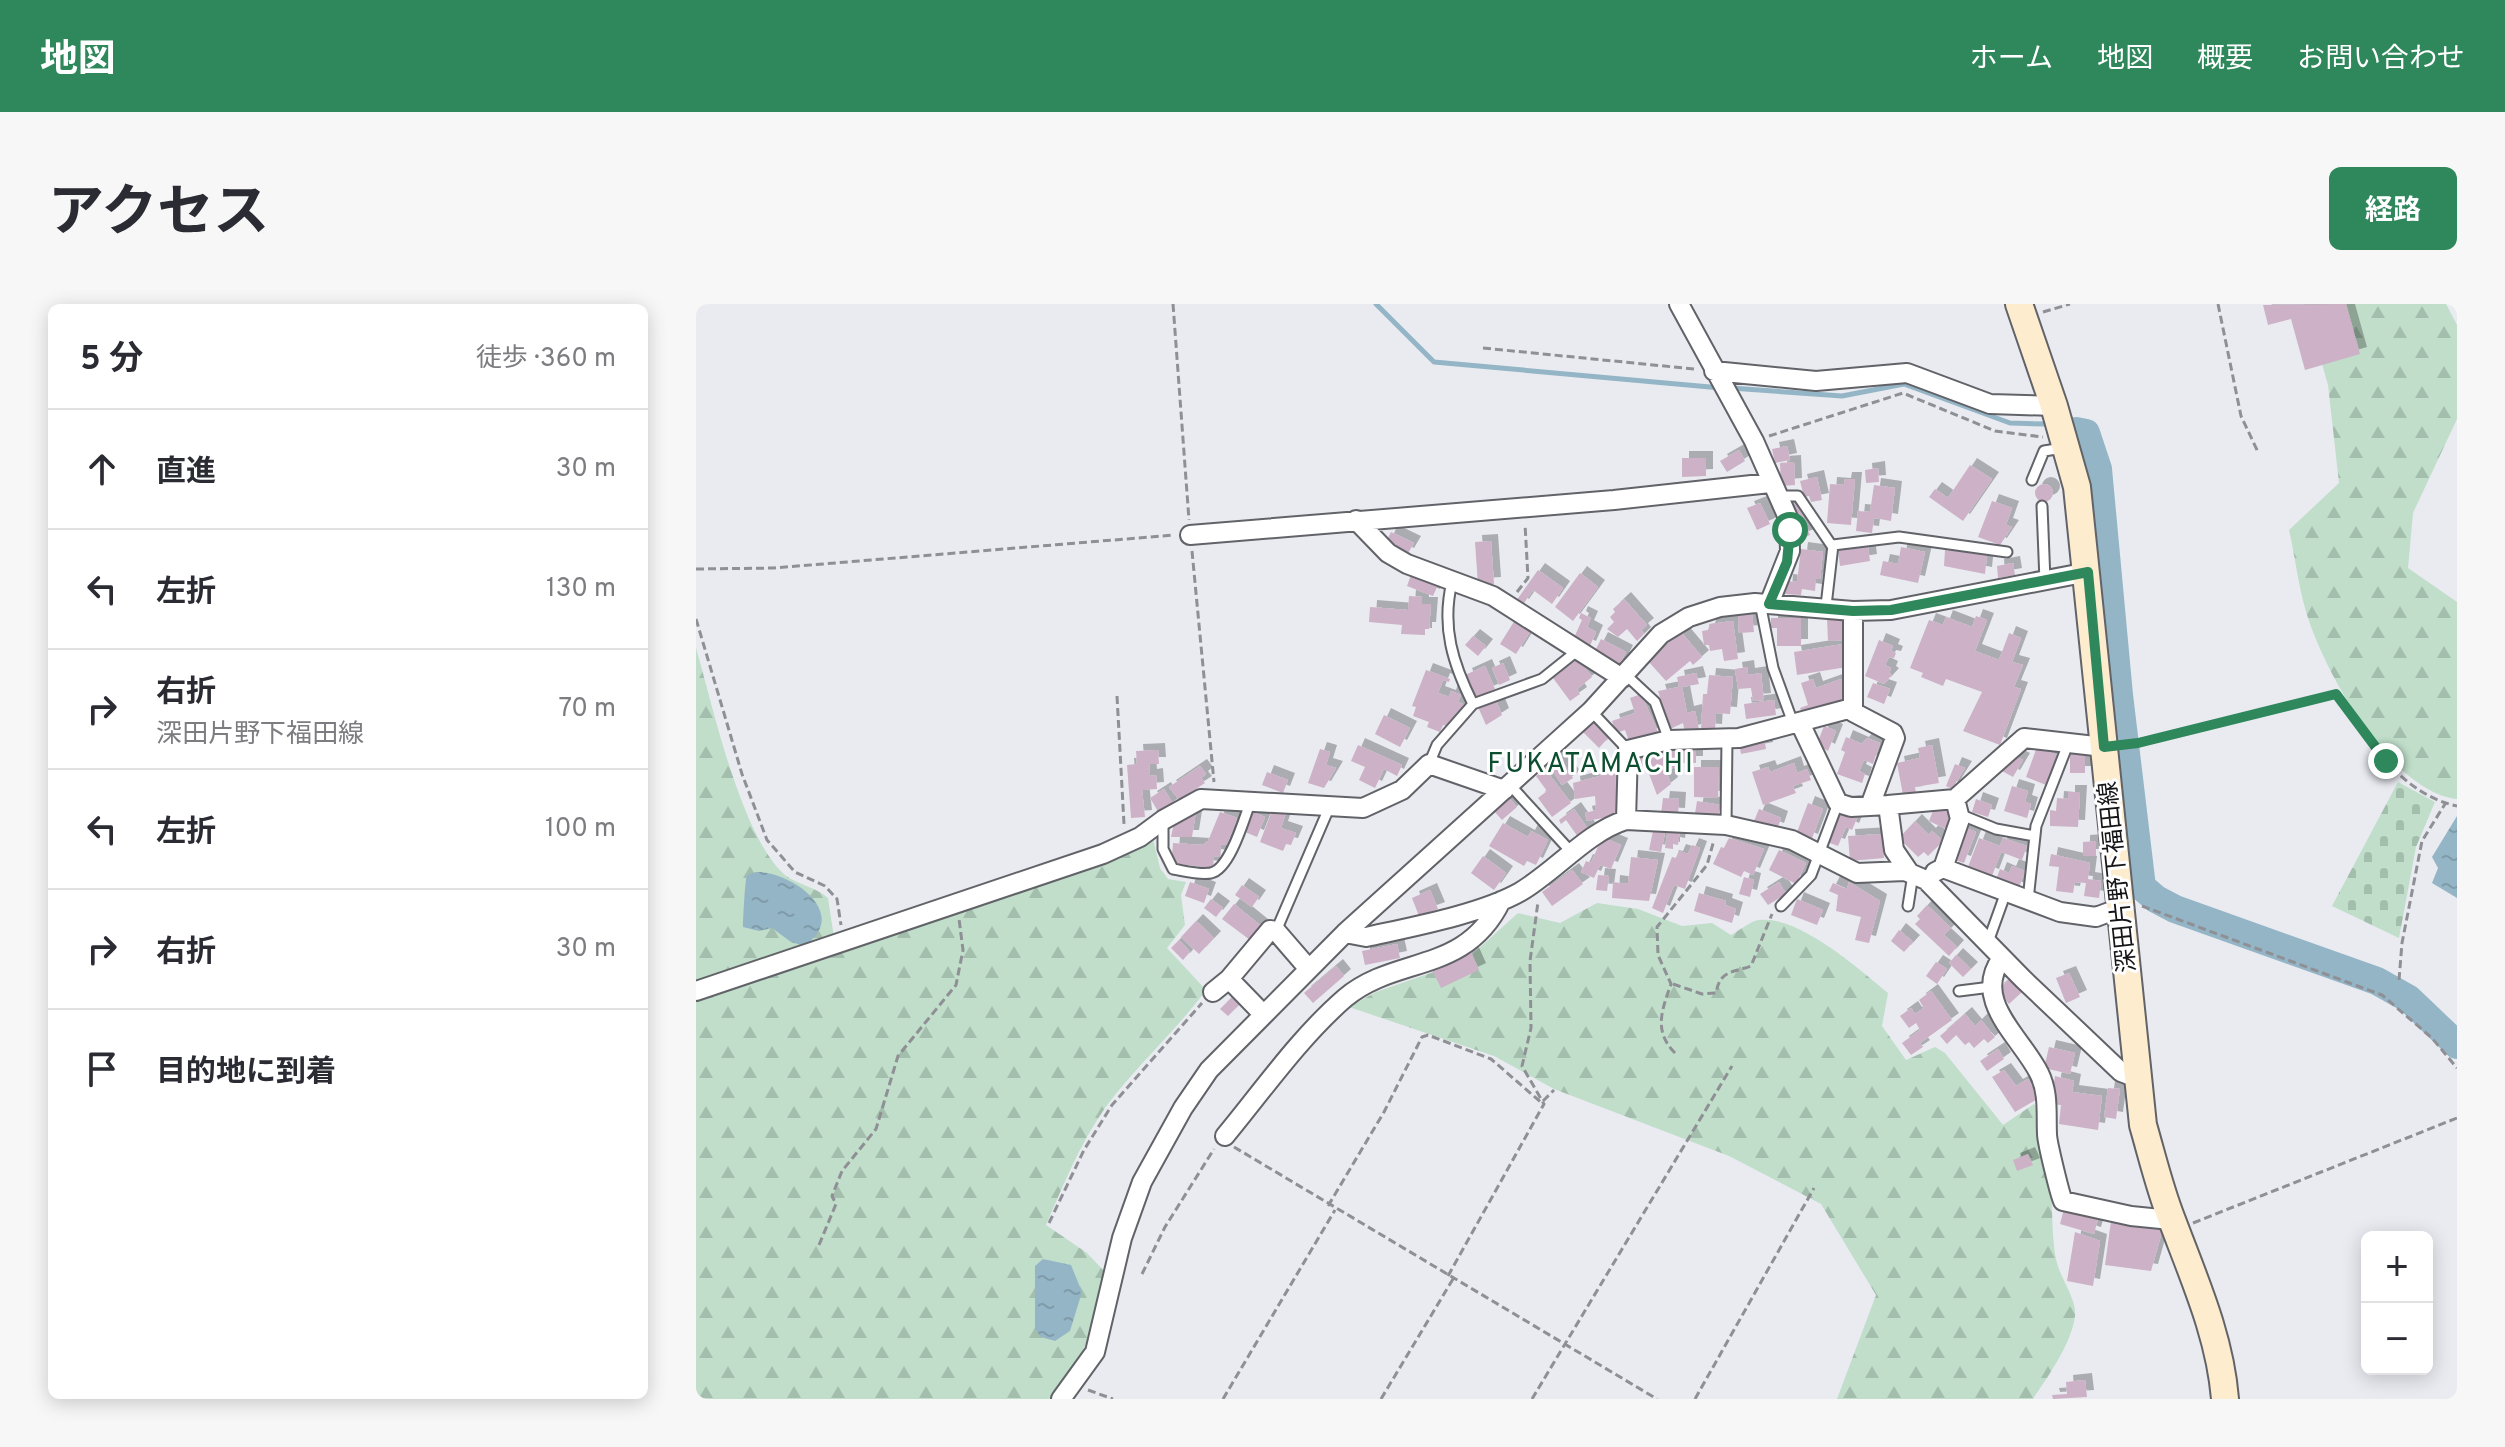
<!DOCTYPE html>
<html lang="ja">
<head>
<meta charset="utf-8">
<style>
  body { margin:0; font-family:Overpass,"Noto Sans JP",sans-serif; background:#f7f7f7; color:#2b2b33 }
  .controls { position:absolute; right:24px; bottom:24px; display:grid; overflow:hidden; border-radius:12px; box-shadow:0 4px 20px #0003 }
  .controls button { width:72px; height:72px; display:grid; place-items:center; padding:0; border:0; border-bottom:2px solid #e1e1e2; background:#fff; color:#2b2b33; font:40px sans-serif }
  .stop { position:absolute; width:24px; height:24px; margin:-18px; border:6px solid #2f875c; border-radius:50%; background:#fff }
  .stop.end { background:#2f875c; border-color:#fff; box-shadow:0 2px 8px #0008 }
  .list { margin:0; padding:0; list-style:none }
  h2 { display:flex; justify-content:space-between; align-items:center; height:104px; margin:0; padding:0 32px; font-size:34px }
  h2 small { font-size:26px; font-weight:400; color:#7c7c81 }
  .list li { display:grid; grid-template-columns:52px 1fr auto; gap:24px; align-items:center; box-sizing:border-box; height:120px; padding:0 32px; border-top:2px solid #e1e1e2 }
  .list b { display:block; font-size:30px; white-space:nowrap }
  .list p { margin:0; font-size:26px; white-space:nowrap; color:#7c7c81 }
  .list em { font-size:26px; font-style:normal; color:#7c7c81 }
  .icon { flex:none; width:44px; height:44px; fill:none; stroke:currentColor; stroke-width:2; stroke-linecap:round; stroke-linejoin:round }
  .map { position:relative; flex:none; width:1761px; height:1095px; overflow:hidden; border-radius:12px }
  header { display:flex; align-items:center; gap:48px; box-sizing:border-box; height:112px; padding:0 40px; background:#2f875c; color:#fff }
  header strong { font-size:38px }
  nav { display:flex; gap:44px; margin-inline-start:auto; font-size:28px }
  .intro { display:flex; align-items:center; justify-content:space-between; box-sizing:border-box; height:192px; padding:0 48px }
  h1 { margin:0; font-size:56px }
  .button { padding:20px 36px; border-radius:12px; background:#2f875c; color:#fff; font-size:28px; font-weight:700 }
  main { display:flex; gap:48px; padding:0 48px }
  aside { flex:1; background:#fff; border-radius:12px; box-shadow:0 4px 20px #0003 }
  .map>svg:first-child { display:block }
  .forest { fill:url(#forest-firs) }
  .cemetery { fill:url(#cemetery-stones) }
  .water { fill:url(#water-ripples) }
  .lines { fill:none; stroke-linecap:round; stroke-linejoin:round }
  .stream { stroke:#94b5c6; stroke-width:5 }
  .river { stroke:#94b5c6; stroke-width:28 }
  .building { fill:#cdb1c6; filter:url(#shadow) }
  .service-casing { stroke:#616368; stroke-width:13 }
  .minor-casing { stroke:#616368; stroke-width:22 }
  .secondary-casing { stroke:#616368; stroke-width:30 }
  .path { stroke:#8f9095; stroke-width:3; stroke-dasharray:8 4; stroke-linecap:butt }
  .service { stroke:#fff; stroke-width:9 }
  .minor { stroke:#fff; stroke-width:18 }
  .secondary { stroke:#fdecce; stroke-width:26 }
  .route { stroke:#2f875c; stroke-width:10 }
  .labels { text-anchor:middle; stroke-width:6; stroke-linejoin:round; paint-order:stroke }
  .street-label { font-size:24px; fill:#151518; stroke:#fff }
  .quarter-label { font-size:28px; letter-spacing:2px; fill:#0d4e31; stroke:#fff }
</style>
</head>
<body>
<header>
<strong>地図</strong>
<nav><a>ホーム</a><a>地図</a><a>概要</a><a>お問い合わせ</a></nav>
</header>
<div class="intro"><h1>アクセス</h1><a class="button">経路</a></div>
<main>
<aside>
<h2>5 分<small>徒歩 · 360 m</small></h2>
<ul class="list">
<li><svg class="icon" aria-label="ahead" viewBox="0 0 24 24"><path d="M12 20V5M6 11l6-6 6 6"/></svg><div><b>直進</b></div><em>30 m</em></li>
<li><svg class="icon" aria-label="left" viewBox="0 0 24 24"><path d="M17 20v-9H6M10 6l-5 5 5 5"/></svg><div><b>左折</b></div><em>130 m</em></li>
<li><svg class="icon" aria-label="right" viewBox="0 0 24 24"><path d="M7 20v-9h11M14 6l5 5-5 5"/></svg><div><b>右折</b><p>深田片野下福田線</p></div><em>70 m</em></li>
<li><svg class="icon" aria-label="left" viewBox="0 0 24 24"><path d="M17 20v-9H6M10 6l-5 5 5 5"/></svg><div><b>左折</b></div><em>100 m</em></li>
<li><svg class="icon" aria-label="right" viewBox="0 0 24 24"><path d="M7 20v-9h11M14 6l5 5-5 5"/></svg><div><b>右折</b></div><em>30 m</em></li>
<li><svg class="icon" aria-label="arrive" viewBox="0 0 24 24"><path d="M6 21V4h12l-3 4 3 4H6"/></svg><div><b>目的地に到着</b></div></li>
</ul>
</aside>
<div class="map">
<svg width="1761" height="1095" viewBox="0 0 1761 1095">
  <defs>
    <pattern id="forest-firs" width="22" height="20" patternUnits="userSpaceOnUse" patternTransform="scale(2)"><rect width="22" height="20" fill="#c0deca"/><path d="M5 1l3.5 6h-7zM16 11l3.5 6h-7z" fill="#a4bead"/></pattern>
    <pattern id="cemetery-stones" width="16" height="16" patternUnits="userSpaceOnUse" patternTransform="scale(2)"><rect width="16" height="16" fill="#c0deca"/><path d="M2 7V4a2 2 0 0 1 4 0v3zM10 15v-3a2 2 0 0 1 4 0v3z" fill="#a4bead"/></pattern>
    <pattern id="water-ripples" width="26" height="14" patternUnits="userSpaceOnUse" patternTransform="scale(2)"><rect width="26" height="14" fill="#94b5c6"/><path d="M2 4q2-2 4 0t4 0M15 11q2-2 4 0t4 0" fill="none" stroke="#7f9ba9"/></pattern>
    <filter id="shadow"><feDropShadow dx="7" dy="-7" stdDeviation="0" flood-color="#0004"/></filter>
  </defs>
  <rect width="100%" height="100%" fill="#e9ebf1"/>
  <path class="forest" d="M1609 0H1750L1761 21V115L1717 209 1712 264 1761 298V495C1694 488 1625 363 1609 304 1602 279 1599 252 1593 226L1643 179 1632 81Z
    M0 344C17 402 45 533 89 571 102 581 120 583 132 594L140 647C211 627 281 604 351 579 388 566 426 556 456 531L464 564 472 575 490 578 485 591 489 621 471 644 510 686C479 728 440 762 409 804 384 840 367 881 350 921L391 949 409 968C399 1027 391 1049 353 1095H0Z
    M901 599 942 605 986 622 1016 619 1035 631C1043 627 1054 617 1063 616 1102 611 1163 665 1192 689L1186 722 1210 756 1239 743 1249 749 1307 821 1338 800C1363 834 1351 917 1361 959 1365 975 1381 996 1379 1012 1375 1041 1352 1072 1337 1095H1141L1180 991 1125 900 1033 852 858 785 798 752 653 703 680 688 769 657 822 609 864 619Z"/>
  <path class="cemetery" d="M1702 478 1739 498 1720 543 1703 634 1636 602Z"/>
  <path class="water" d="M1761 512V594L1736 579 1742 564 1736 553Z
    M60 568C95 567 156 610 108 642L95 638 76 624 63 627 47 623C47 616 49 575 51 571Z
    M347 955 375 961 386 988 374 1027 359 1037 345 1033 339 1025V962Z"/>
  <g class="lines">
    <path class="stream" d="M680 0 738 58 1025 84
      M1035 84 1146 92 1208 80 1314 119 1349 120"/>
    <path class="river" d="M1380 127 1390 129 1402 165 1423 391 1446 583 1460 595 1479 605 1681 677 1713 695 1761 741"/>
  </g>
  <path class="building" d="M1650 0 1664 50 1609 66 1595 15 1572 21 1567 1Z
    M1091 142 1094 156 1079 159 1076 145Z
    M1043 146 1049 157 1031 168 1024 157Z
    M986 154H1010V172L986 173Z
    M1098 158 1099 181 1085 182 1084 159Z
    M1274 161 1296 175 1267 217 1233 193 1239 185 1252 194Z
    M1182 164 1183 178 1170 179 1169 166Z
    M1121 173 1126 196 1115 198 1113 192 1108 193 1104 177Z
    M1149 175H1159L1155 221 1131 219 1134 180 1148 181Z
    M1339 189a9 9 0 1 1 18 0a9 9 0 1 1-18 0Z
    M1178 181 1199 184 1195 217 1178 214 1176 229 1160 227 1162 207 1174 208Z
    M1101 196 1114 231 1103 235 1093 198Z
    M1296 197 1316 204 1310 221 1316 223 1304 241 1282 233Z
    M1064 199 1074 220 1061 226 1051 204Z
    M695 228 718 239 711 251 689 240Z
    M795 237 798 280 782 281 779 238Z
    M1172 242 1174 257 1144 262 1142 245Z
    M1205 243 1229 248 1222 279 1184 271 1187 257 1202 260Z
    M1105 245 1127 248 1124 275H1120L1119 287 1106 285 1105 291 1089 290 1090 277 1101 278Z
    M1249 246 1291 250 1289 270 1248 262Z
    M1317 259 1319 271 1302 274 1301 262Z
    M842 266 867 284 856 300 837 286 826 302 820 297Z
    M884 269 902 283 877 317 859 303Z
    M715 271 742 281 737 292 711 282Z
    M713 292 726 293V300H735L733 325H729V331L705 330 706 321 673 318 674 303 712 306Z
    M928 295 951 321 945 326 948 330 941 337 931 325 922 333 911 325 918 318 914 313 919 308 917 305Z
    M885 309 895 314 891 323 900 328 893 344 877 336 886 316 883 314Z
    M1056 310 1058 328 1043 329 1042 311Z
    M1280 312 1291 316 1279 347 1303 356 1313 329 1325 334 1316 358 1327 361 1318 383 1325 385 1304 441 1267 427 1286 388 1250 375 1247 382 1225 373 1227 369 1214 364 1233 316 1247 321 1250 313 1276 323Z
    M1075 314H1105V342H1081V324H1075Z
    M1147 314 1148 336 1132 337 1131 315Z
    M819 316 835 326 820 350 804 340Z
    M1037 317 1042 355 1028 357 1026 345 1014 347 1013 341H1008L1006 327 1012 326 1014 320Z
    M985 328 1006 353 997 361 994 357 970 377 952 357Z
    M777 332 790 342 782 352 769 341Z
    M905 335 930 348 922 364 897 351Z
    M1183 336 1197 342 1195 347 1200 349 1198 354 1193 353 1189 361 1195 364 1193 369 1196 371 1188 380 1169 372Z
    M1147 340 1151 363 1101 371 1098 348Z
    M882 355 896 373 881 385 884 390 874 397 857 374Z
    M807 359 814 376 803 381 796 364Z
    M789 362 799 385 779 394 769 371Z
    M1051 363 1052 371 1065 369 1068 396 1057 397 1055 384 1042 385 1039 365Z
    M730 366 754 375 753 378 747 376 742 389 753 393 755 387 765 391 762 398 769 401 765 410 760 408 754 423 747 421 744 428 731 423 733 418 717 412 720 403 716 402Z
    M1000 369 1003 380 986 383 991 409 999 407 1003 426 989 429 987 419 974 425 962 387 983 383 981 373Z
    M1013 371 1037 373 1034 410 1020 409 1019 427 1005 426 1007 390H1011Z
    M1117 375 1120 384 1145 375 1152 395 1107 411 1104 404 1112 401 1105 379Z
    M1177 379 1194 385 1188 400 1171 393Z
    M945 390 962 428 934 440 929 426 920 429 916 417 939 409 934 394Z
    M800 396 806 411 790 421 782 403Z
    M1078 396 1080 411 1050 415 1048 400Z
    M688 411 714 424 704 443 679 430Z
    M895 418 912 434 903 444 886 427Z
    M1128 422 1140 427 1132 447 1121 440Z
    M1068 433 1070 445 1045 450 1043 438Z
    M1150 433 1166 440 1171 434 1184 439 1177 460 1168 456 1163 467 1169 470 1166 479 1141 470 1149 448 1145 446Z
    M662 441 706 461 701 472 688 465 679 484 663 476 669 463 655 457Z
    M986 441H1000V459H986Z
    M1236 441 1243 479 1219 483 1220 489 1207 491 1201 459 1224 454 1222 444Z
    M976 442 984 461 970 467 975 480 961 491 950 462 946 463 942 455Z
    M1341 443 1361 451 1350 481 1330 473Z
    M624 445 634 448 630 461 640 464 628 484 612 479Z
    M462 446 463 460H453L454 472 460 471 461 485 446 486 449 513 435 514 431 461 441 460 440 447Z
    M1374 448H1389V469H1374Z
    M1315 450 1327 456 1317 473 1306 467Z
    M862 451 877 474 866 481 851 458Z
    M1098 459 1101 469 1111 465 1115 476 1097 482 1100 489 1067 501 1056 468 1072 463 1074 468Z
    M1259 460 1269 464 1256 485 1250 482Z
    M504 462 510 470 505 474 509 479 483 496 473 483Z
    M998 463H1023L1022 494 998 493Z
    M849 465 875 499 856 513 842 494 851 487 840 472Z
    M571 468 592 476 587 489 566 481Z
    M919 468 922 511 891 517 889 509 900 506 899 492 879 495 877 479Z
    M1316 482 1332 487 1329 498 1335 500 1331 514 1308 507Z
    M468 485 477 500 463 509 454 494Z
    M1372 488H1384L1382 523 1354 522V506L1360 507 1361 494 1372 495Z
    M813 494 821 503 806 516 798 507Z
    M967 494 983 495 982 511 965 510Z
    M1280 495 1296 501 1292 513 1276 508Z
    M1001 497 1024 501 1022 514 999 510Z
    M1112 499 1127 505 1115 537 1100 531Z
    M1239 502 1257 510 1250 525 1233 517Z
    M577 504 590 509 585 524 600 529 595 541 590 540 587 547 564 538Z
    M878 505 892 525 882 533 870 516 865 520 863 516Z
    M1063 505 1085 514 1081 526 1058 517Z
    M494 507H500L496 533H475L479 514 494 515Z
    M1143 507 1162 512 1156 526 1150 523 1142 542 1131 538Z
    M524 508 541 514 531 541 525 540 524 553 518 552 517 564 482 560 476 552 477 539 507 541 512 537Z
    M557 508 569 513 561 533 549 528Z
    M1219 517 1233 531 1236 527 1247 537 1232 552 1228 548 1222 553 1203 534Z
    M807 519 832 533 835 527 852 536 840 561 831 557 828 562 793 542Z
    M958 522 970 524 965 548 953 546Z
    M1268 523 1280 528 1268 559 1256 555Z
    M972 524 984 525 982 541 977 540V545L969 544Z
    M1186 530 1188 554 1154 557 1152 532Z
    M906 533 925 541 915 565 904 561 898 574 885 568 890 557 895 559Z
    M1033 534 1068 545 1057 571 1048 567 1045 573 1017 560 1025 543 1028 544Z
    M1283 534 1304 542 1307 534 1331 542 1326 556 1305 548 1296 572 1272 563Z
    M1400 537V552H1387V538Z
    M996 541 1004 544 989 585 978 581 967 609 956 604 976 553 980 554 983 547 992 550Z
    M1083 546 1110 559 1100 580 1073 566Z
    M1355 550 1394 559 1392 575 1405 577 1403 594 1388 592 1390 579 1379 578 1377 589 1360 587 1363 563 1353 562Z
    M787 552 810 569 798 586 775 569Z
    M935 553 962 556 953 597 916 594 917 578 932 580Z
    M1316 562 1329 567 1322 586 1299 578 1304 565 1313 569Z
    M876 566 887 580 856 602 846 588Z
    M902 571 913 572 911 587 900 586Z
    M1048 573 1058 576 1054 593 1043 590Z
    M494 578 513 585 508 599 489 592Z
    M1083 578 1090 590 1072 601 1064 590Z
    M1153 578 1184 597 1173 639 1159 636 1165 613 1140 607 1142 591 1133 587 1137 579 1151 585Z
    M546 581 563 593 556 603 539 591Z
    M734 586 742 605 723 612 716 594Z
    M1003 589 1030 597 1029 601 1040 605 1036 619 998 607Z
    M515 595 527 604 520 613 508 604Z
    M1101 595 1127 606 1121 621 1095 611Z
    M538 600 565 622 554 636 526 615Z
    M1231 601 1255 624 1248 631 1261 643 1253 652 1219 620 1224 615 1221 612Z
    M500 617 518 634 503 650 485 633Z
    M1203 626 1217 638 1208 648 1195 637Z
    M483 636 494 648 487 656 475 644Z
    M701 640 704 654 669 661 666 647Z
    M775 648 783 666 745 684 736 666Z
    M1260 651 1275 665 1267 673 1253 659Z
    M1240 658 1251 665 1241 680 1230 672Z
    M640 662 648 672 617 699 608 689Z
    M1373 669 1384 693 1370 699 1360 674Z
    M1314 675 1326 688 1313 700 1301 686Z
    M1235 687 1256 716 1224 739 1227 743 1215 751 1206 739 1224 726 1220 719 1213 724 1204 712 1215 704 1219 710 1228 704 1223 696Z
    M537 692 544 700 532 712 524 705Z
    M1269 710 1279 722 1285 716 1299 733 1292 739 1288 735 1278 744 1273 738 1269 741 1260 731 1251 740 1244 732Z
    M1353 743 1379 749 1374 770 1348 764Z
    M1302 745 1308 755 1291 767 1284 757Z
    M1308 766 1320 782 1332 775 1343 794 1319 808 1296 773Z
    M1359 772 1378 777 1376 788 1406 792 1402 826 1363 820 1365 801 1355 800Z
    M1412 784 1424 785 1420 815 1408 813Z
    M1332 850 1337 861 1321 867 1317 856Z
    M1368 905 1402 915 1398 930 1364 920Z
    M1415 917 1467 924 1455 967 1409 961Z
    M1379 928 1404 937 1397 982 1371 977Z
    M1389 1076 1391 1093 1357 1095 1356 1091 1371 1090 1370 1078Z"/>
  <g class="lines">
    <defs>
      <path id="service" d="M1336 176 1348 147 1367 144
        M1082 192H1102L1136 242
        M1346 202 1349 277
        M756 278C745 323 757 360 777 400
        M1064 299 1077 364 1097 419
        M1130 302 1137 241 1203 233 1311 248
        M930 371 959 398 973 436
        M895 407 932 446
        M733 460 741 441 777 400 846 375 881 347
        M814 481 878 551
        M1263 510 1300 525 1339 532
        M467 516V545L477 565C489 567 503 571 515 569 534 565 548 515 554 499
        M1030 521 1031 434
        M1332 596 1340 522 1372 440
        M1085 602 1115 571 1142 499
        M1212 602 1217 570
        M580 627 633 504
        M1292 638 1310 588
        M1263 687 1295 683"/>
      <path id="minor" d="M983 0 1058 137 1093 216 1094 247 1073 300
        M1018 67 1120 77 1211 69 1294 100 1358 102
        M660 216 692 249 711 260 797 292 926 374
        M494 231 918 196 1074 179
        M1157 307V408L1197 429 1199 434 1174 502
        M1104 419 1142 499 1155 503 1192 501 1198 546 1213 568
        M1192 501 1259 495 1328 434 1408 443
        M930 516 932 446 973 436 1043 434 1156 404
        M1247 564 1364 608 1400 613 1424 604
        M1239 568 1247 564 1264 515 1259 495
        M649 629 670 633C715 623 785 610 824 588 860 567 891 528 930 516L1030 521 1096 536 1161 569 1209 567 1230 576 1327 675 1425 768 1441 774
        M1306 654C1275 696 1325 733 1343 769 1353 789 1350 809 1351 830 1351 838 1364 891 1367 897L1435 912 1475 916
        M0 687 407 550 444 533 467 516 505 495 667 504 706 486 733 460 808 486
        M517 688 533 675
        M566 709 533 675 574 626 580 627 612 664
        M529 832C567 786 604 733 649 694 700 651 769 671 805 597
        M365 1095 399 1048 426 934 446 878 487 804 513 766 649 629 895 407 965 330 993 313 1024 303 1059 299 1157 307 1195 306 1392 268"/>
      <path id="secondary" d="M1323 0 1358 102 1381 183 1447 821C1456 852 1464 886 1476 916 1498 975 1524 1032 1529 1095"/>
    </defs>
    <use href="#service" class="service-casing"/>
    <use href="#minor" class="minor-casing"/>
    <use href="#secondary" class="secondary-casing"/>
    <path class="path" d="M477 0 493 216
      M1522 0 1545 112 1562 148
      M1347 8 1374 0
      M787 44 998 65
      M1073 132 1207 89 1299 127 1347 133
      M496 247 518 478
      M0 265 78 264 478 231
      M821 288 832 274 829 220
      M0 315 46 470 71 536 99 568 129 582 141 595 145 621
      M421 392 428 520
      M1427 442 1640 390C1668 434 1707 491 1761 502
      M1446 602 1686 691 1736 734 1761 764
      M1703 676 1706 639 1726 537 1749 500
      M977 680 1006 690 1020 689C1024 666 1036 669 1055 662L1076 610
      M979 749C957 727 966 706 975 680L962 651 961 623 1011 561 1018 536
      M847 797 858 786
      M538 843 961 1095
      M632 902 688 808 726 733 732 731 795 755 847 800
      M353 919 388 846 416 801 506 699
      M1497 919 1761 814
      M123 941 140 900 136 892 146 867 180 825 202 752 260 681 267 646 263 615
      M446 970 469 923 518 845
      M752 972 848 800 826 762 835 724 834 657 842 598
      M392 1086 417 1095
      M527 1095 639 906
      M685 1095 757 975
      M836 1095 1036 762
      M999 1095 1118 884"/>
    <use href="#service" class="service"/>
    <use href="#minor" class="minor"/>
    <use href="#secondary" class="secondary"/>
  </g>
  <g class="lines">
    <path class="route" d="M1094 226 1091 258 1073 300 1157 307 1195 306 1392 268 1408 443 1442 439 1640 390 1690 457"/>
  </g>
  <g class="labels">
    <g class="street-label">
      <text transform="translate(1421 573) rotate(-96)" y="8">深田片野下福田線</text>
    </g>
    <g class="quarter-label">
      <text x="895" y="468">FUKATAMACHI</text>
    </g>
  </g>
</svg>
<div class="controls">
<button>+</button>
<button>−</button>
</div>
<div class="stop" style="left:1094px;top:226px"></div>
<div class="stop end" style="left:1690px;top:457px"></div>
</div>
</main>
</body>
</html>
